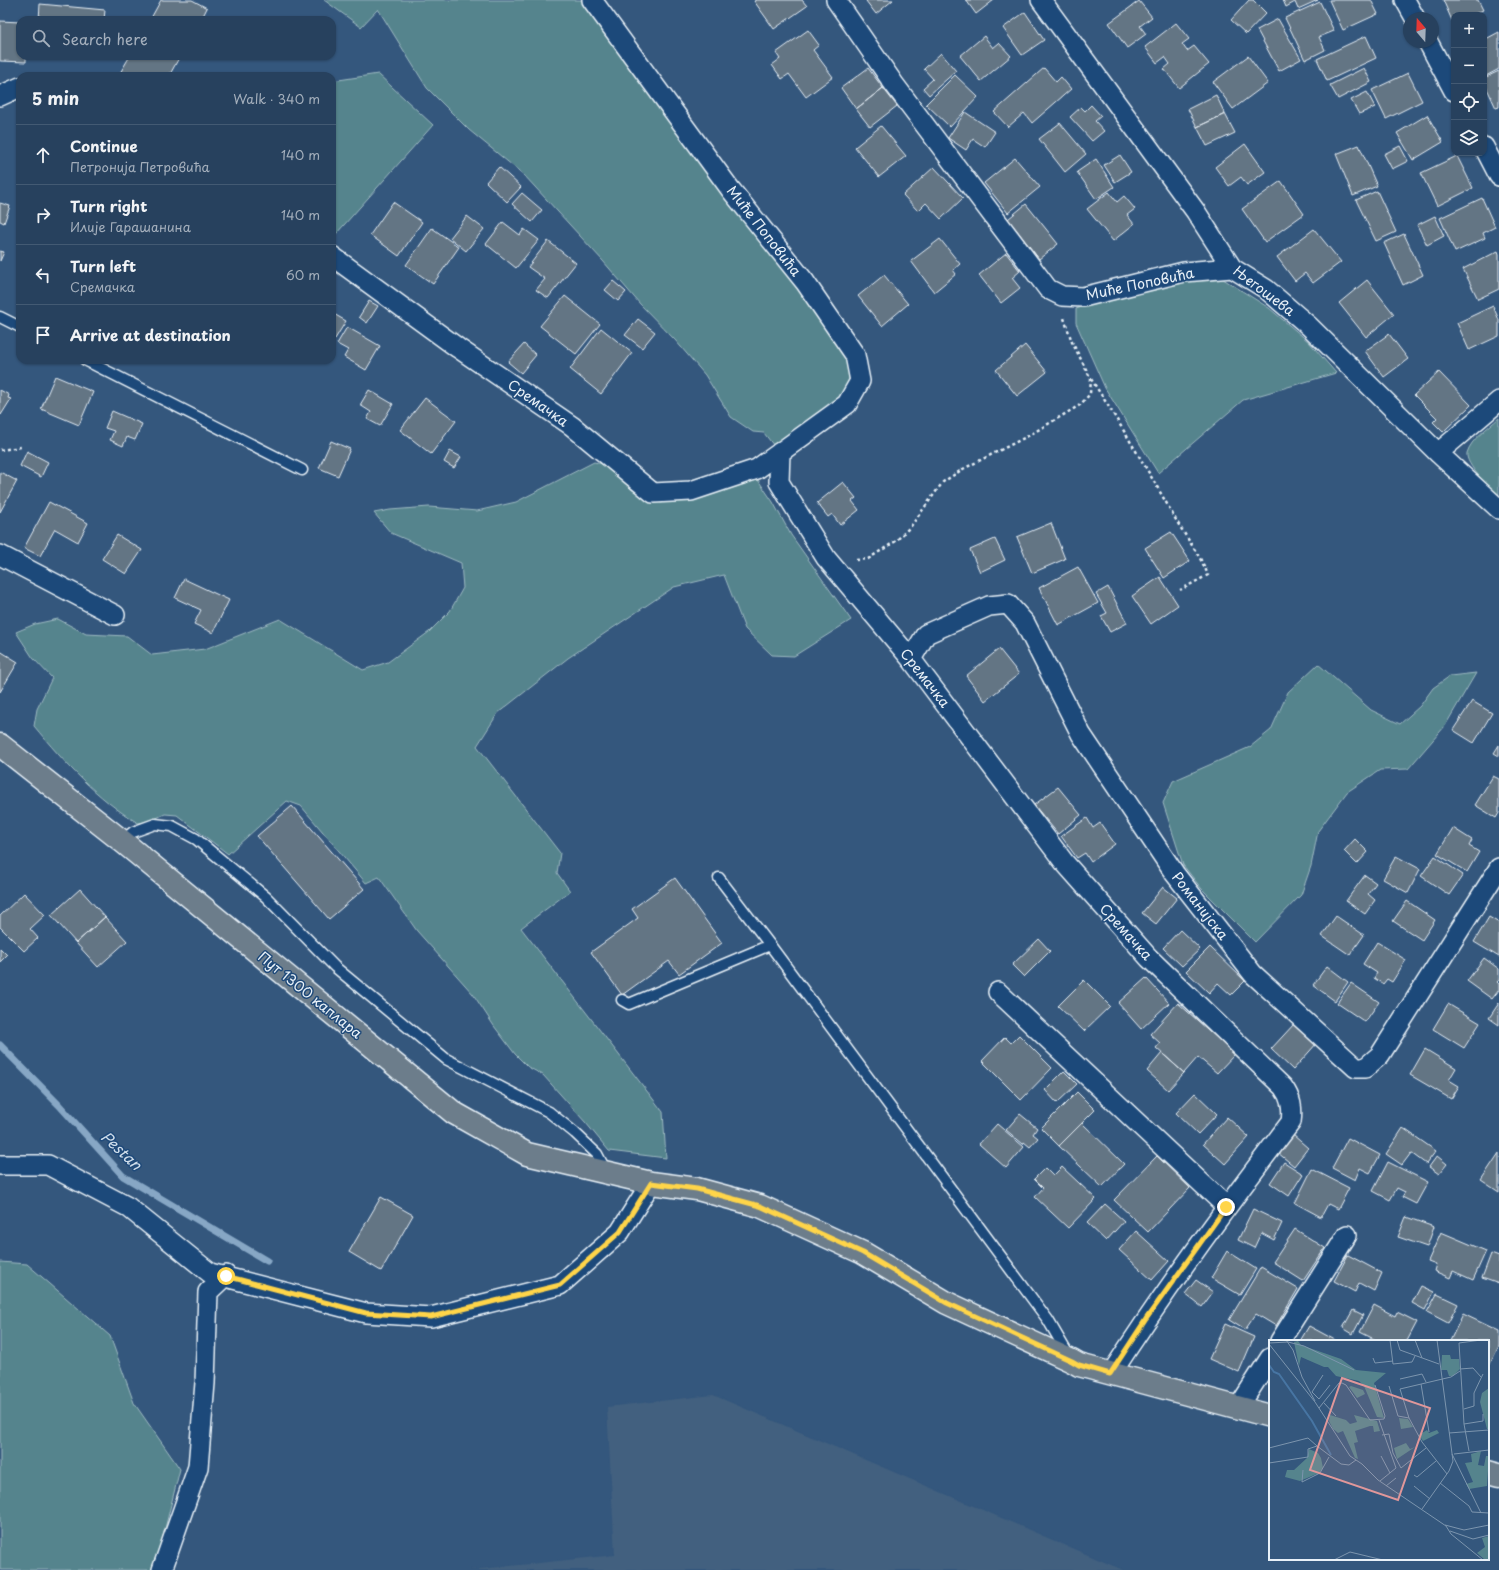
<!DOCTYPE html>
<html lang="en">
<head>
<meta charset="utf-8">
<style>
  body { margin:0; font-family:"Playpen Sans",sans-serif; background:#334c67; color:#f1f3f6 }
  .controls { position:absolute; right:12px; top:12px; display:grid; overflow:hidden; border-radius:8px; box-shadow:0 1px 3px #0004 }
  .controls button { width:36px; height:36px; display:grid; place-items:center; padding:0; border:0; border-bottom:1px solid #435a73; background:#27415e; color:#f1f3f6; font:20px sans-serif }
  .compass { position:absolute; left:1403px; top:12px; width:36px; height:36px; border-radius:50%; background:#27415e; box-shadow:0 1px 3px #0004; rotate:341deg }
  .stop { position:absolute; width:12px; height:12px; margin:-9px; border:3px solid #ffd54a; border-radius:50%; background:#fff }
  .stop.end { background:#ffd54a; border-color:#fff; box-shadow:0 1px 4px #0008 }
  .list { margin:0; padding:0; list-style:none }
  h2 { display:flex; justify-content:space-between; align-items:center; height:52px; margin:0; padding:0 16px; font-size:17px }
  h2 small { font-size:13px; font-weight:400; color:#a4afbc }
  .list li { display:grid; grid-template-columns:26px 1fr auto; gap:12px; align-items:center; box-sizing:border-box; height:60px; padding:0 16px; border-top:1px solid #435a73 }
  .list b { display:block; font-size:15px; white-space:nowrap }
  .list p { margin:0; font-size:13px; white-space:nowrap; color:#a4afbc }
  .list em { font-size:13px; font-style:normal; color:#a4afbc }
  .icon { flex:none; width:22px; height:22px; fill:none; stroke:currentColor; stroke-width:2; stroke-linecap:round; stroke-linejoin:round }
  .map { position:relative; flex:none; width:1499px; height:1570px; overflow:hidden }
  .search { position:absolute; background:#27415e; box-shadow:0 1px 3px #0004; left:16px; top:16px; width:320px; height:44px; display:flex; align-items:center; gap:10px; box-sizing:border-box; padding:0 14px; border-radius:12px; color:#a4afbc; font-size:15px }
  .panel { position:absolute; background:#27415e; box-shadow:0 1px 3px #0004; left:16px; top:72px; width:320px; height:292px; border-radius:12px }
  .map>svg:first-child { display:block }
  .built { fill:#42607f }
  .green { fill:#55848d; stroke:#9ebac2 }
  .lines { fill:none; stroke-linecap:round; stroke-linejoin:round }
  .stream { stroke:#87a7c5; stroke-width:7 }
  .building { fill:#647484; stroke:#e8f1f8 }
  .service-casing { stroke:#e8f1f8; stroke-width:13 }
  .minor-casing { stroke:#e8f1f8; stroke-width:22 }
  .primary-casing { stroke:#e8f1f8; stroke-width:25 }
  .path { stroke:#e8f1f8; stroke-width:2.5; stroke-dasharray:3 3; stroke-linecap:butt }
  .service { stroke:#1f4a7a; stroke-width:10 }
  .minor { stroke:#1f4a7a; stroke-width:19 }
  .primary { stroke:#6c7d8b; stroke-width:22 }
  .route { stroke:#ffd54a; stroke-width:5 }
  .labels { text-anchor:middle; stroke-width:3; stroke-linejoin:round; paint-order:stroke }
  .street-label { font-size:14px; fill:#e8f1f8; stroke:#1f4a7a }
  .water-label { font-size:15px; font-style:italic; fill:#d0deeb; stroke:#1f4a7a }
  .inset-river { fill:none; stroke:#4775a3; stroke-width:2 }
  .inset-road { fill:none; stroke:#7c95ae; stroke-width:1 }
  .view { fill:#e0979a; fill-opacity:0.15; stroke:#e0979a; stroke-width:2 }
  .inset-edge { fill:none; stroke:#e8f1f8; stroke-width:2 }
</style>
</head>
<body>
<div class="map">
<svg width="1499" height="1570" viewBox="0 0 1499 1570">
  <rect width="100%" height="100%" fill="#34577d"/>
  <filter id="ink" filterUnits="userSpaceOnUse"><feTurbulence type="fractalNoise" baseFrequency=".025" numOctaves="2"/><feDisplacementMap in="SourceGraphic" scale="8" xChannelSelector="R" yChannelSelector="G"/><feConvolveMatrix kernelMatrix="1 2 1 2 8 2 1 2 1" color-interpolation-filters="sRGB"/></filter>
  <g filter="url(#ink)">
    <path class="built" d="M713 1395 1123 1570H471L615 1555 607 1407Z"/>
    <path class="green" d="M324 0H581L851 359 849 380 843 398 774 446 764 433 753 432 731 417 705 375 675 340 640 304 603 261 524 175 469 130 427 88 378 9 361 27Z
      M378 74 433 125 336 234 332 231V81Z
      M1220 277 1269 308 1309 342 1336 373 1243 400 1158 473 1105 388 1076 323V309C1122 293 1171 282 1220 277Z
      M1499 418V495C1490 488 1465 465 1467 453 1471 439 1488 428 1499 418Z
      M594 462 607 465 632 490 661 503 700 495 745 479 758 480 773 502 791 535 851 620 794 656 772 655 745 629 724 575 674 587 568 658 498 713 477 746 560 853 557 873 570 891 521 928 663 1112 666 1158 609 1151 586 1123 543 1075 528 1067 515 1054 494 1026 473 994 417 931 379 877 366 883 301 806 287 801 228 854 177 815 165 814 150 821 138 823C97 799 64 762 34 726L37 709 52 678 33 658 16 632 35 624 58 619 86 634 127 636 152 655 205 649 280 619 363 670 388 662 429 632 450 611 463 588 461 563 391 533 374 513 390 510 429 507 477 511 516 502Z
      M1318 664 1371 710 1400 724 1420 706 1433 688 1450 676 1476 673 1445 726 1408 769 1380 770 1347 792 1318 831 1311 866 1301 895 1255 942 1201 888 1183 865 1163 803 1173 781 1250 747 1271 730 1288 692Z
      M0 1262 27 1264 110 1336 134 1403 180 1469 155 1568 154 1570H0Z"/>
    <g class="lines">
      <path class="stream" d="M0 1045 59 1105 123 1176 267 1261"/>
    </g>
    <path class="building" d="M161 0H192L207 8 201 20H150Z
      M756 0H802L807 6 774 29 754 1Z
      M867 0H893L876 14 866 1Z
      M966 0H994L976 14Z
      M1249 0H1253L1266 13 1246 34 1231 20Z
      M1283 0H1318L1298 9 1295 2 1286 7Z
      M1329 0H1371L1378 14 1343 30Z
      M1443 0H1478L1483 10 1472 15H1454V25Z
      M1139 1 1152 17 1140 26 1146 34 1127 48 1109 23Z
      M1320 2 1334 31 1319 37 1325 50 1305 60 1285 18Z
      M40 4 105 10 104 20H39Z
      M1025 12 1044 40 1022 55 1003 28Z
      M1278 19 1301 59 1279 71 1257 30Z
      M0 21 20 22V56H26V62L0 61Z
      M1176 23 1189 39 1182 44 1187 51 1194 46 1209 64 1179 88 1164 69 1170 64 1165 57 1157 63 1145 47Z
      M808 30 819 45 813 50 833 77 806 97 789 74 782 79 772 65 780 59 776 53Z
      M1499 32V69L1484 77V40Z
      M984 36 993 48 999 43 1011 56 981 81 960 56Z
      M1366 36 1376 58 1327 81 1317 59Z
      M941 53 956 71 929 95 923 88 933 79 924 69Z
      M130 56H180L169 76H125L120 73Z
      M1248 56 1268 83 1233 109 1213 82Z
      M868 68 883 88 856 109 841 88Z
      M1044 68 1056 82 1061 77 1071 89 1032 123 1024 113 1008 127 994 112Z
      M1364 68 1371 82 1338 99 1330 85Z
      M1499 71V107L1496 108 1484 82V78Z
      M1408 73 1422 101 1386 119 1372 90Z
      M955 75 978 97 950 127 926 104Z
      M883 88 897 106 870 127 856 109Z
      M1367 92 1375 107 1359 114 1351 100Z
      M1216 95 1225 114 1197 127 1188 109Z
      M1091 105 1101 116 1095 121 1104 131 1092 141 1070 117 1081 107 1085 111Z
      M965 112 995 132 985 147 973 139 966 150 948 138Z
      M1225 114 1235 133 1207 146 1197 127Z
      M1427 115 1443 142 1413 160 1397 133Z
      M1060 123 1086 154 1065 172 1039 139Z
      M881 126 906 156 879 177 855 147Z
      M1245 144 1265 172 1247 185 1241 177 1229 186 1215 167Z
      M1359 145 1377 186 1353 196 1336 154Z
      M1400 146 1408 161 1392 169 1384 154Z
      M1120 155 1131 172 1115 182 1104 165Z
      M1457 156 1473 188 1437 206 1421 173Z
      M1015 158 1040 187 1008 213 984 183Z
      M1096 159 1114 187 1096 199 1077 172Z
      M499 167 521 187 507 202 486 182Z
      M934 167 963 198 941 219 926 203 918 211 903 195Z
      M1281 181 1304 214 1265 242 1242 209Z
      M1377 191 1396 232 1376 241 1356 200Z
      M1109 192 1117 202 1124 196 1135 209 1127 215 1134 224 1113 241 1087 209Z
      M522 193 542 210 532 222 512 204Z
      M1482 198 1495 227 1483 233 1485 238 1455 252 1440 218Z
      M393 202 422 222 399 256 370 235Z
      M0 203 10 206 4 223 0 221Z
      M1026 204 1058 244 1039 259 1008 219Z
      M467 216 484 229 466 251 450 238Z
      M1435 216 1444 236 1427 245 1417 225Z
      M503 222 520 235 524 229 539 240 516 268 486 244Z
      M432 228 459 247 433 284 406 265Z
      M1314 229 1341 262 1313 283 1305 273 1295 281 1277 257Z
      M1404 234 1423 275 1403 285 1384 243Z
      M940 239 960 264 953 270 956 274 934 292 911 261Z
      M548 241 576 263 548 298 536 290 545 279 528 267Z
      M0 251 4 252 0 261Z
      M1498 251 1499 254V289L1478 299 1463 269Z
      M1006 253 1020 271 1012 278 1020 288 1001 303 979 275Z
      M884 275 908 304 882 326 858 296Z
      M1367 280 1394 314 1366 337 1339 303Z
      M613 281 626 292 618 301 605 290Z
      M565 296 600 324 576 354 540 326Z
      M369 301 378 306 367 323 359 317Z
      M1493 306 1499 320V336L1469 350 1457 323Z
      M332 313 346 321 335 339 332 337Z
      M638 319 655 332 642 348 625 335Z
      M347 327 380 346 366 370 344 357 348 350 337 344Z
      M601 328 632 353 601 394 570 369Z
      M1389 334 1408 359 1384 377 1365 351Z
      M524 344 536 355 521 373 508 362Z
      M1025 345 1047 372 1017 396 996 370Z
      M1439 372 1471 405 1443 432 1433 422 1437 418 1414 395Z
      M55 376 93 392 79 425 41 409Z
      M0 390 9 395 8 398 11 399 1 415 0 414Z
      M369 390 393 404 380 426 367 419 371 412 360 405Z
      M425 398 456 421 431 454 400 430Z
      M112 411 142 424 135 440 127 437 123 446 110 440 114 431 105 428Z
      M331 441 350 449 338 476 319 468Z
      M27 451 48 462 41 477 20 466Z
      M450 451 461 457 454 468 444 462Z
      M0 472 17 481 0 512Z
      M843 482 856 498 852 501 859 510 840 525 832 514 828 517 817 503Z
      M49 502 88 523 78 542 55 529 40 556 24 548Z
      M1051 523 1065 559 1032 573 1017 537Z
      M1171 532 1190 561 1164 578 1145 548Z
      M117 535 142 550 126 574 102 559Z
      M995 539 1005 560 980 572 970 550Z
      M1078 567 1098 603 1058 625 1039 588Z
      M1160 577 1178 605 1151 624 1132 596Z
      M184 579 229 600 213 633 194 624 201 610 175 598Z
      M1108 587 1127 623 1110 632 1101 616 1107 613 1096 594Z
      M999 649 1019 674 985 701 966 676Z
      M0 651 18 662 0 692Z
      M1472 701 1492 713 1474 743 1453 730Z
      M1499 745V756L1494 753Z
      M1493 776 1499 779V813L1496 818 1475 805Z
      M1058 787 1081 815 1058 834 1034 805Z
      M292 806 364 889 329 919 257 836Z
      M1087 818 1093 828 1100 823 1115 844 1091 862 1085 853 1077 858 1061 836Z
      M1453 828 1472 840 1469 846 1479 852 1467 872 1437 854Z
      M1355 839 1368 852 1357 864 1344 851Z
      M1396 856 1420 869 1408 893 1383 879Z
      M1435 856 1463 875 1449 895 1421 876Z
      M1365 875 1376 883 1368 894 1375 900 1365 914 1346 901Z
      M675 878 722 943 679 974 669 961 622 995 591 952 638 918 632 909Z
      M1163 887 1177 898 1156 924 1142 913Z
      M80 889 105 917 76 943 51 915Z
      M24 893 45 915 30 929 38 938 24 951 0 927V916Z
      M1407 901 1435 920 1422 940 1393 921Z
      M1336 916 1364 935 1350 955 1322 936Z
      M105 917 127 941 98 967 76 943Z
      M1489 917 1499 923V957L1474 942Z
      M1180 930 1200 949 1182 966 1163 948Z
      M1039 939 1050 951 1024 977 1012 965Z
      M1377 942 1406 960 1392 982 1387 979 1383 984 1374 978 1377 973 1363 964Z
      M1210 947 1245 981 1231 995 1218 983 1209 993 1186 971Z
      M0 948 7 955 0 962Z
      M1484 958 1499 969V980L1497 982 1499 984V990L1492 999 1467 981Z
      M1327 966 1348 982 1335 1001 1313 985Z
      M1146 978 1169 1003 1141 1029 1118 1003Z
      M1084 980 1110 1006 1084 1031 1058 1006Z
      M1351 983 1379 1002 1365 1022 1337 1003Z
      M1178 1003 1235 1054 1217 1073 1198 1057 1184 1073 1156 1048 1160 1043 1150 1034Z
      M1499 1003V1025L1489 1018Z
      M1448 1004 1480 1023 1464 1048 1433 1029Z
      M1295 1023 1317 1043 1293 1070 1271 1049Z
      M1019 1035 1052 1068 1021 1100 982 1061 1005 1037 1011 1043Z
      M1425 1049 1456 1068 1449 1080 1459 1086 1451 1099 1410 1075Z
      M1162 1053 1184 1073 1168 1090 1147 1071Z
      M1064 1071 1077 1084 1057 1103 1045 1090Z
      M1077 1092 1095 1110 1059 1146 1041 1128Z
      M1195 1093 1217 1114 1198 1134 1176 1113Z
      M1020 1114 1037 1128 1033 1134 1038 1138 1030 1147 1024 1142 1023 1144 1006 1130Z
      M1227 1117 1249 1137 1225 1164 1203 1144Z
      M1082 1123 1124 1164 1102 1187 1059 1146Z
      M997 1124 1024 1147 1006 1168 979 1144Z
      M1403 1128 1436 1151 1426 1164 1411 1153 1402 1165 1386 1154Z
      M1293 1135 1308 1148 1294 1166 1278 1153Z
      M1348 1138 1380 1155 1370 1173 1360 1168 1355 1180 1332 1168Z
      M1499 1153V1192L1481 1180Z
      M1157 1156 1190 1188 1148 1232 1114 1200Z
      M1437 1156 1447 1164 1439 1174 1429 1167Z
      M1284 1162 1303 1174 1289 1196 1270 1183Z
      M1388 1162 1428 1182 1416 1204 1402 1197 1405 1192 1397 1188 1390 1200 1373 1191Z
      M1062 1167 1096 1199 1068 1228 1035 1197 1043 1188 1034 1179 1045 1168 1053 1176Z
      M1312 1169 1349 1188 1338 1209 1328 1204 1321 1217 1295 1203Z
      M381 1197 413 1215 381 1271 349 1252Z
      M1105 1204 1124 1221 1106 1241 1087 1223Z
      M1253 1209 1282 1223 1274 1240 1261 1233 1254 1248 1238 1240Z
      M1406 1217 1434 1227 1427 1247 1398 1237Z
      M1295 1229 1325 1248 1303 1281 1273 1262Z
      M1136 1231 1169 1261 1152 1280 1119 1250Z
      M1441 1232 1486 1251 1473 1280 1453 1271 1450 1278 1434 1271 1436 1264 1428 1261Z
      M1227 1251 1256 1269 1240 1295 1211 1278Z
      M1491 1254 1499 1257V1284L1482 1278Z
      M1348 1255 1382 1273 1374 1291 1359 1283 1355 1292 1334 1281Z
      M1261 1267 1298 1289 1276 1326 1256 1314 1245 1330 1229 1320Z
      M1196 1280 1213 1292 1202 1307 1185 1294Z
      M1421 1286 1434 1292 1425 1310 1412 1303Z
      M1437 1294 1458 1304 1448 1323 1427 1312Z
      M1374 1305 1395 1316 1397 1312 1417 1322 1407 1341H1378L1360 1332Z
      M1353 1310 1363 1315 1353 1334 1343 1328Z
      M1463 1314 1499 1331V1346L1488 1368V1341H1450Z
      M1225 1324 1254 1337 1239 1372 1209 1359Z
      M1309 1326 1335 1340V1341H1300Z"/>
    <g class="lines">
      <defs>
        <path id="service" d="M0 317 20 327
          M85 360 302 470
          M122 841 133 832 155 824 172 826 196 839 266 897 335 967 446 1059 549 1112 575 1133 597 1154 606 1171
          M719 878 770 945 1048 1320 1069 1356
          M622 1000 629 1004 770 945"/>
        <path id="minor" d="M836 0 894 84 1048 289 1062 296 1083 297 1184 272 1232 268
          M1041 0 1196 212 1232 268 1266 289 1309 326 1438 453 1499 509
          M1405 0 1415 18
          M1428 42 1454 91
          M0 96 20 87
          M1484 147 1499 176
          M332 256 458 348 572 426 653 493 691 491 757 469 847 404 860 381 855 355 805 282 731 190 592 0
          M780 452 779 482 826 558 911 659 1064 862 1149 958 1283 1087C1291 1098 1293 1108 1291 1122 1228 1204 1167 1287 1111 1374
          M1438 453 1499 401
          M0 555 115 615
          M911 659 926 634 989 606 1008 604 1025 623 1081 734 1175 874 1253 974 1356 1068H1365L1380 1055 1499 868
          M998 992 1227 1207
          M0 1165H48L128 1207 210 1273 366 1313 431 1317 560 1285 620 1232 651 1183
          M1280 1341 1347 1235
          M1238 1408 1270 1358
          M162 1570 198 1467 205 1383 208 1292 226 1275"/>
        <path id="primary" d="M0 745 122 841 454 1113 527 1154 651 1183 697 1189 760 1206 863 1253 947 1303 1072 1361 1079 1365 1270 1416
          M1488 1472 1499 1475"/>
      </defs>
      <use href="#service" class="service-casing"/>
      <use href="#minor" class="minor-casing"/>
      <use href="#primary" class="primary-casing"/>
      <path class="path" d="M1091 379C1121 425 1149 472 1176 520 1187 539 1200 555 1208 575L1180 590
        M0 450 21 447
        M856 560 868 559 896 541 911 526 943 482 963 469 1028 436 1080 405 1090 394 1091 379 1072 342 1064 318"/>
      <use href="#service" class="service"/>
      <use href="#minor" class="minor"/>
      <use href="#primary" class="primary"/>
    </g>
  </g>
  <g class="lines" filter="url(#ink)">
    <path class="route" d="M226 1276 366 1313 431 1317 560 1285 620 1232 651 1183 697 1189 760 1206 863 1253 947 1303 1072 1361 1079 1365 1110 1374 1146 1319 1226 1207"/>
  </g>
  <g class="labels">
    <g class="street-label">
      <text transform="translate(764 231) rotate(52)" y="5">Миће Поповића</text>
      <text transform="translate(1140 284) rotate(-12)" y="5">Миће Поповића</text>
      <text transform="translate(1264 291) rotate(37)" y="5">Његошева</text>
      <text transform="translate(538 403) rotate(35)" y="5">Сремачка</text>
      <text transform="translate(925 678) rotate(52)" y="5">Сремачка</text>
      <text transform="translate(1200 906) rotate(52)" y="5">Романијска</text>
      <text transform="translate(1126 932) rotate(48)" y="5">Сремачка</text>
      <text transform="translate(310 995) rotate(39)" y="5">Пут 1300 каплара</text>
    </g>
    <g class="water-label">
      <text transform="translate(121 1151) rotate(43)" y="5">Pestan</text>
    </g>
  </g>
  <g transform="translate(1269 1340)">
    <rect width="220" height="220" fill="#34577d"/>
    <path d="M29 1 32 5 72 19 87 30 117 33 105 43 115 78 108 77 95 46 90 41 67 36 59 27H55L32 17 30 26 25 2ZM173 15H181L182 19H190L191 29 184 36H180L178 30H172ZM82 46 94 50 96 54 88 58 80 47ZM220 48V89H218L211 62 213 53ZM61 75 77 80 81 84 88 82 85 75 108 81 111 91 105 92 104 86H101L86 91 89 102 85 103 89 119 86 118 74 91 69 93 64 89 60 81ZM130 78 139 79 144 87 132 89ZM158 90 160 93 168 90 170 93 154 101 150 95ZM137 103 141 109 146 107 128 119 125 108ZM40 109 49 113 52 118 54 128 50 133 31 141 16 137 18 130H25L38 118ZM212 111 209 125 215 126 217 116H220L218 146 200 149 197 144 204 142 196 123 203 122 202 114ZM220 196V220H216L208 213 216 207 213 198Z" fill="#55848d"/>
    <path class="inset-river" d="M0 25 5 32 10 34 43 81 62 115"/>
    <path class="inset-road" d="M17 0 24 10 33 37 46 61M121 0 124 24 143 22 146 16M128 0 131 10 170 24M146 0 153 18M0 3 19 2 35 6 85 30M0 4 46 62 81 116 93 124 109 140 177 186 182 194 214 220M104 18 106 23 124 21M191 29 204 28 212 37M54 35 43 52 50 59 61 45M131 39 153 34 157 42M152 44 160 92M120 46 129 76 140 78M55 63 67 76M50 68 70 43H73L77 45 101 80 115 79 116 76 106 45M195 69 205 66V53L214 34M110 80 127 128 111 141M195 84 214 81V74M180 93 220 90M113 95 120 94 124 113 132 128 157 108M0 108 39 98 48 106M200 111 195 84 190 3 212 0M183 114 212 173M185 114 220 110M112 116 121 133M0 123 39 117V109L48 106 72 124 80 125 87 120M34 130 33 142 51 133 60 117M178 134 153 102 140 78 131 49 182 37 191 31M145 135 148 137 167 121M171 143 200 166 203 172 220 173M117 146 127 138M145 146 161 159M153 169 180 131 184 121 168 0M176 185 195 190 220 185M181 191 204 199 220 195M65 220 81 212 114 220"/>
    <path class="view" d="M73 38 161 68 129 160 41 130Z"/>
    <rect width="220" height="220" class="inset-edge"/>
  </g>
</svg>
<div class="controls">
<button>+</button>
<button>−</button>
<button><svg class="icon" aria-label="locate" viewBox="0 0 24 24"><circle cx="12" cy="12" r="6"/><path d="M12 2v4M12 18v4M2 12h4M18 12h4"/></svg></button>
<button><svg class="icon" aria-label="layers" viewBox="0 0 24 24"><path d="M12 4l9 5-9 5-9-5zM3 14l9 5 9-5"/></svg></button>
</div>
<svg class="compass" viewBox="-18 -18 36 36"><path d="M0-13l5 13h-10z" fill="#e53935"/><path d="M0 13l5-13h-10z" fill="#a4afbc"/></svg>
<div class="stop" style="left:226px;top:1276px"></div>
<div class="stop end" style="left:1226px;top:1207px"></div>
<div class="search"><svg class="icon" aria-label="search" viewBox="0 0 24 24"><circle cx="10" cy="10" r="6"/><path d="M15 15l6 6"/></svg>Search here</div>
<section class="panel">
<h2>5 min<small>Walk · 340 m</small></h2>
<ul class="list">
<li><svg class="icon" aria-label="ahead" viewBox="0 0 24 24"><path d="M12 20V5M6 11l6-6 6 6"/></svg><div><b>Continue</b><p>Петронија Петровића</p></div><em>140 m</em></li>
<li><svg class="icon" aria-label="right" viewBox="0 0 24 24"><path d="M7 20v-9h11M14 6l5 5-5 5"/></svg><div><b>Turn right</b><p>Илије Гарашанина</p></div><em>140 m</em></li>
<li><svg class="icon" aria-label="left" viewBox="0 0 24 24"><path d="M17 20v-9H6M10 6l-5 5 5 5"/></svg><div><b>Turn left</b><p>Сремачка</p></div><em>60 m</em></li>
<li><svg class="icon" aria-label="arrive" viewBox="0 0 24 24"><path d="M6 21V4h12l-3 4 3 4H6"/></svg><div><b>Arrive at destination</b></div></li>
</ul>
</section>
</div>
</body>
</html>
